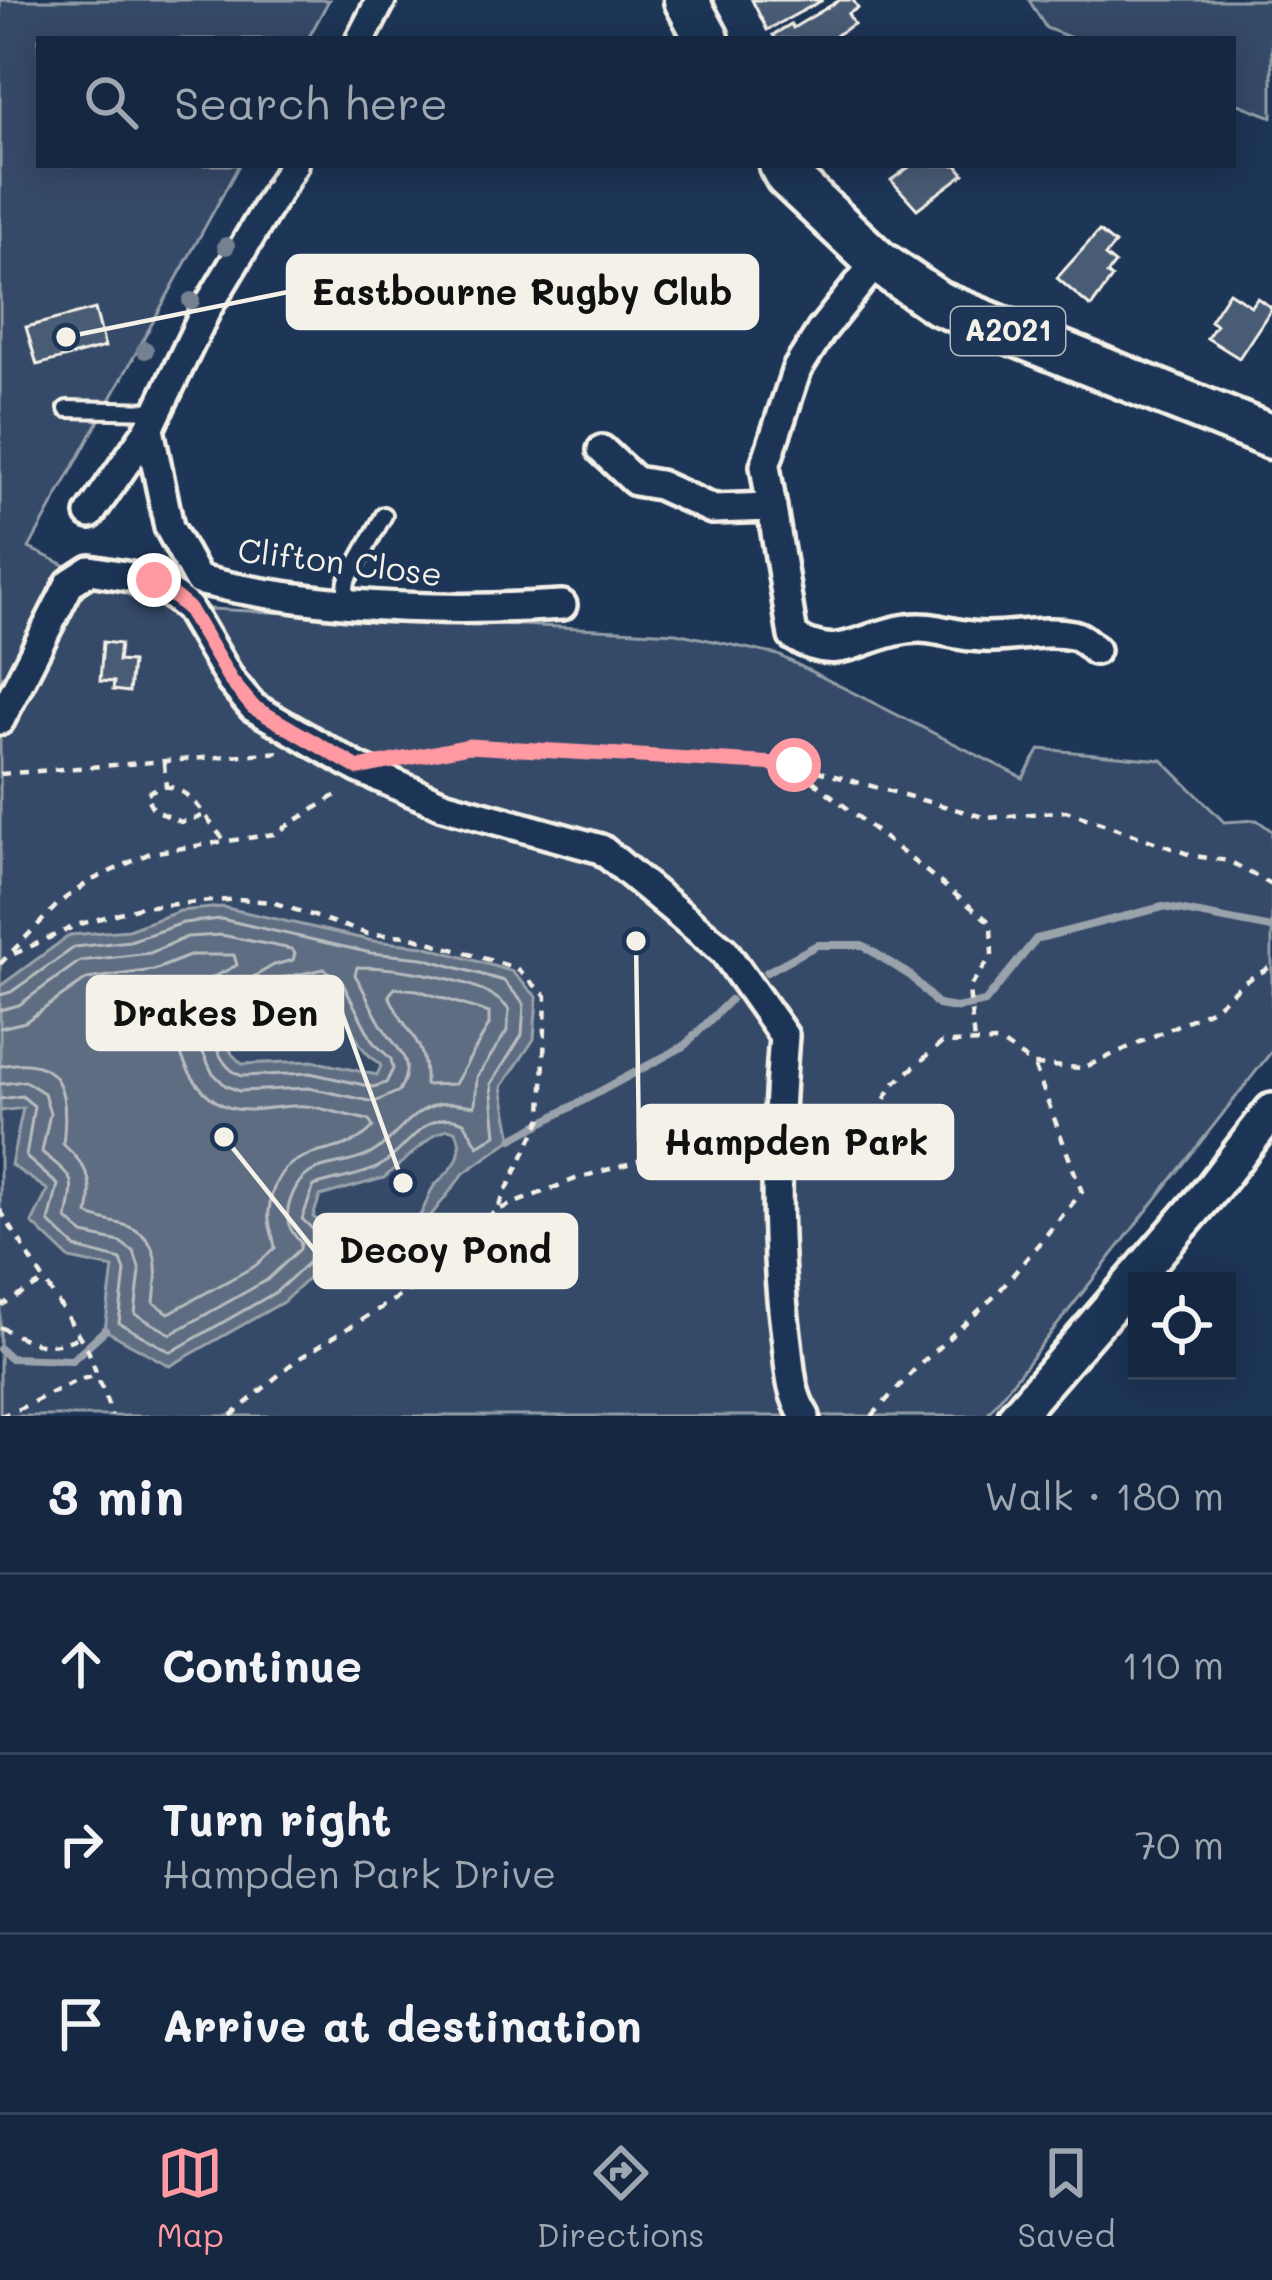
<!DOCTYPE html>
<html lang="en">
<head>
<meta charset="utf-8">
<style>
  body { margin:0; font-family:Mali,sans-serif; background:#1f3048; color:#f1f3f6 }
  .controls { position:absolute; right:36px; bottom:36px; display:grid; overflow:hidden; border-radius:0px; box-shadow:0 6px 30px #0003 }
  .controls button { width:108px; height:108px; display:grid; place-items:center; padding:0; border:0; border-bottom:3px solid #35445a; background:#162841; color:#f1f3f6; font:60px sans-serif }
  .stop { position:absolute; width:36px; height:36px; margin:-27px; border:9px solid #ff9aa2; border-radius:50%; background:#fff }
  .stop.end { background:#ff9aa2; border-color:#fff; box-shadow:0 3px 12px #0008 }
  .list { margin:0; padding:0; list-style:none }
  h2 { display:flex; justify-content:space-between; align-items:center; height:156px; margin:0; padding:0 48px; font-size:51px }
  h2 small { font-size:39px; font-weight:400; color:#9ea6b1 }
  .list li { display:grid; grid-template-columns:78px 1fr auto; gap:36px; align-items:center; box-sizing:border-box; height:180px; padding:0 48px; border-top:3px solid #35445a }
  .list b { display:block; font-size:45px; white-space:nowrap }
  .list p { margin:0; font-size:39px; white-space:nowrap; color:#9ea6b1 }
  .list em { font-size:39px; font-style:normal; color:#9ea6b1 }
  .icon { flex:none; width:66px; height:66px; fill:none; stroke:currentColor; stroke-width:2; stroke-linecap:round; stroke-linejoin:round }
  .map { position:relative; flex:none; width:1272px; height:1416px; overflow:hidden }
  .search { position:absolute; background:#162841; box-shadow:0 6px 30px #0003; left:36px; right:36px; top:36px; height:132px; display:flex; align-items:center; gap:30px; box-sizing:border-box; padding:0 42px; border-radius:0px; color:#9ea6b1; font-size:45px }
  .sheet { height:696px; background:#162841 }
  nav { display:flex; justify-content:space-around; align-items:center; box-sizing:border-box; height:168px; border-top:3px solid #35445a; background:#162841; font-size:33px; color:#9ea6b1 }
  nav a { display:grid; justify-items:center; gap:6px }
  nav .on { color:#ff9aa2 }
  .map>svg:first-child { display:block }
  .green { fill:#354a67; stroke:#949ea8; stroke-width:3 }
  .water { fill:#5e6d82; stroke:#9aa2ab; stroke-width:3; fill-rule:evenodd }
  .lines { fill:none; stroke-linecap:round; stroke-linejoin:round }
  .shore { stroke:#b8bcbf; stroke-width:3 }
  .stream { stroke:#9aa2ab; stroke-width:8 }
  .building { fill:#485b74; stroke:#f4f1e8; stroke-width:3 }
  .service-casing { stroke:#f4f1e8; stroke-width:22 }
  .minor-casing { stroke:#f4f1e8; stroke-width:36 }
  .tertiary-casing { stroke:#f4f1e8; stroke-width:42 }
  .primary-casing { stroke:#f4f1e8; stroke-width:51 }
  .path { stroke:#f4f1e8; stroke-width:4.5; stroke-dasharray:9 9; stroke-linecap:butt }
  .service { stroke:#1d3557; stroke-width:14 }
  .minor { stroke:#1d3557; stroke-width:27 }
  .tertiary { stroke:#1d3557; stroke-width:33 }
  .primary { stroke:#1d3557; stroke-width:42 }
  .tree { fill:#748191 }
  .route { stroke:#ff9aa2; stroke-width:15 }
  .labels { text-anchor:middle; stroke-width:10; stroke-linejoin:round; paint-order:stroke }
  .shield { fill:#1d3557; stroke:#b4b9bc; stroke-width:3 }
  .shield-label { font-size:30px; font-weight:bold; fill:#f4f1e8 }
  .street-label { font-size:33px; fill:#f4f1e8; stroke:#1d3557 }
  .leader { fill:none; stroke:#f4f1e8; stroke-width:4.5 }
  .callout-dot { fill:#f4f1e8; stroke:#1d3557; stroke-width:4.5 }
  .callout { fill:#f4f1e8; stroke:#f4f1e8; stroke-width:4.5 }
  .callout-label { font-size:36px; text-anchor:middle; font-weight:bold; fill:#111 }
</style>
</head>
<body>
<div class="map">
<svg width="1272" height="1416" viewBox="0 0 1272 1416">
  <rect width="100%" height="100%" fill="#1d3557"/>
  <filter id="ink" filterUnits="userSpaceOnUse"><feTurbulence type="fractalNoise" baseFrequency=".00833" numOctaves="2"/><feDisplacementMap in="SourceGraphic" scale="24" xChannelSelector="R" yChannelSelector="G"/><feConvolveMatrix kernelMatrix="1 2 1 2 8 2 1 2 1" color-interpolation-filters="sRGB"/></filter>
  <g filter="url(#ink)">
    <path class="green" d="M0 0H329L308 39H39V165H239L29 548 152 606 676 633 778 655 1023 778 1040 749 1162 760 1224 822 1257 820 1272 831V1051L986 1416H0Z
      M1029 0H1272V117L1233 102V39H1074L1046 28Z"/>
    <path class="water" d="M222 907 373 941 424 946 511 971 537 997 534 1039 502 1087 512 1139 464 1173 412 1240 382 1250 329 1259 283 1302 170 1366 105 1330 113 1268 70 1259 32 1223 48 1190 11 1165 23 1108 0 1111V986L70 935 128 930 180 911ZM323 981C347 999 347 1032 366 1052 370 1057 377 1060 381 1066L377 1075 312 1061 242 1064 232 1054 220 1028 224 1022 286 989ZM447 1129 456 1131C467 1156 452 1169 435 1185 427 1194 426 1209 418 1218 398 1242 335 1234 313 1217L320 1196 384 1178 434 1135Z"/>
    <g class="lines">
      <path class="shore" d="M324 969 341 980 373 1042 391 1059 393 1069 386 1083 373 1087 310 1073 242 1076C222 1069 218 1049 209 1032L215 1014 282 978Z
        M395 988 417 990 489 1013V1025L455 1084 425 1085C427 1036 405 1035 389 995Z
        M0 995 11 992 75 947 130 941 183 923 221 919 371 953 423 958 504 981 524 1004 522 1035 491 1084 496 1135 478 1146 464 1122C425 1105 407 1152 378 1167 359 1177 334 1179 314 1186L302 1219 324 1240V1248L276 1292 171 1352 119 1323 125 1271 121 1260 76 1248 49 1222 58 1185 26 1157 34 1106 22 1096 0 1099
        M0 1010 19 1005 80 961 150 953 187 937 221 935 291 949 295 953 293 960 274 965 201 1007 195 1019 194 1033 212 1072 225 1085 239 1091 309 1088 375 1102 399 1091C416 1060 400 1053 384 1029 373 1013 366 992 355 975L357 967C394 967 487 978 509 1010L507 1031 477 1077 475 1106C464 1106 452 1101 439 1104 409 1111 397 1138 372 1153 339 1172 305 1155 290 1201 284 1219 289 1230 301 1243L300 1249 267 1280 171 1334 135 1314 140 1271 134 1252 120 1242 83 1234 67 1219C75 1175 76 1181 42 1152L50 1113 44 1093 25 1081 0 1084
        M0 1028 25 1022 87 979 154 970 192 955H234L237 965C218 976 196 982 183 1001 162 1035 193 1098 231 1108 255 1114 281 1104 306 1106 327 1108 348 1117 369 1120L373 1127C339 1166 277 1133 269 1211 267 1224 274 1236 275 1248L255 1266 169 1313 154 1303C157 1273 163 1239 127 1226 113 1221 100 1221 88 1214 95 1181 87 1166 63 1144 69 1093 64 1054 0 1066"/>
      <path class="stream" d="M767 972 817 945H862L911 976 938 1005 956 1008 985 1002 1036 939 1106 921 1163 907 1272 928
        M512 1139 684 1046 730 1000
        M0 1349 10 1358 72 1360 105 1330"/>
    </g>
    <path class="building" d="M752 0H823L767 30Z
      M840 0H853L858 8 848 14 854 24 836 35 839 39H776L773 35 791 24 793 28Z
      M912 165H957L964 174 917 209 891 180Z
      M1099 231 1115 244 1105 256 1115 264 1107 274 1112 278 1091 307 1057 278Z
      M1229 292 1251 306 1257 298 1272 308 1239 358 1207 338 1216 325 1210 321Z
      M95 309 105 347 37 365 26 327Z
      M103 642 120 644 118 661 132 662 129 692 113 690 114 682 100 681Z"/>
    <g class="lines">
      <defs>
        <path id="service" d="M67 409 158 411
          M344 602 347 581 384 515"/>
        <path id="minor" d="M361 39 381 0
          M877 261 821 331 797 369 765 466 793 636C839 665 861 635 907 629 931 625 948 634 971 636 1005 641 1039 628 1073 635 1082 637 1087 643 1095 650
          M149 429 169 527 198 580C317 608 440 613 562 605
          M602 450 635 481 659 485 712 509 772 507
          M90 514 149 429 207 308 293 165
          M0 720 70 583 90 570 154 581 188 608 231 681 253 707 358 768 443 805 601 849 724 951 784 1036C776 1136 773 1235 786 1335 790 1363 789 1392 805 1416"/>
        <path id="tertiary" d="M1016 1416 1210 1191 1272 1111"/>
        <path id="primary" d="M686 0 707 39
          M781 165 787 176 877 261 938 303 1272 437"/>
      </defs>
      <use href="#service" class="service-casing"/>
      <use href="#minor" class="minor-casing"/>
      <use href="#tertiary" class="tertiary-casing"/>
      <use href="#primary" class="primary-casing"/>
      <path class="path" d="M406 758 469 746 793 765 991 923 992 956 969 988 974 1043
        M164 763 166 787
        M799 766 987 818 1066 811 1194 856 1229 861 1272 885
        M0 774 281 752
        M202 816 181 822 154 810 145 795C182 767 204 818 225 841
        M14 954 77 925 140 907 238 899 272 902 368 934 409 936 516 968 546 996 542 1118 497 1209
        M0 964 60 902 90 881 150 853 274 834 343 791
        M801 1161 817 1158 868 1125 894 1084 942 1043 1000 1042 1034 1065 1083 1068 1213 1009 1244 982 1272 966
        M0 1210 88 1350 112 1416
        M0 1306 45 1281
        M0 1327C30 1342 46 1353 78 1337
        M0 1416C34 1406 63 1381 98 1375
        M231 1416 295 1361 408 1291 495 1211 578 1178 674 1151 750 1161
        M872 1416 915 1369 997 1294 1082 1192 1034 1065"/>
      <use href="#service" class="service"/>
      <use href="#minor" class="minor"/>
      <use href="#tertiary" class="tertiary"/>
      <use href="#primary" class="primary"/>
    </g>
    <g class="tree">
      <circle cx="226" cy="246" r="9"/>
      <circle cx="191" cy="301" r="9"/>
      <circle cx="145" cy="350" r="9"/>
    </g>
  </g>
  <g class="lines" filter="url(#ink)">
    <path class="route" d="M154 580 188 608 231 681 253 707 358 768 469 746 794 765"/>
  </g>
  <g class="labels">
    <rect class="shield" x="951" y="307" width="114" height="48" rx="9"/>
    <g class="shield-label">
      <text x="1008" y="341">A2021</text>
    </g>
    <g class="street-label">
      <text transform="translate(340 562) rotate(7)" y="12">Clifton Close</text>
    </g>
  </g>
  <path class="leader" d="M66 337L288 292M403 1183L342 1013M636 941L639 1142M224 1137L315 1251"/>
  <g class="callout-dot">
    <circle cx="66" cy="337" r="12"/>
    <circle cx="403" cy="1183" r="12"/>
    <circle cx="636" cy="941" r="12"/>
    <circle cx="224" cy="1137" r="12"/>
  </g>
  <g class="callout">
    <rect x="288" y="256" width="469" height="72" rx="12"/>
    <rect x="88" y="977" width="254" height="72" rx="12"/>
    <rect x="639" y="1106" width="313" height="72" rx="12"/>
    <rect x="315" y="1215" width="261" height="72" rx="12"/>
  </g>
  <g class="callout-label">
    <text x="522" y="305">Eastbourne Rugby Club</text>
    <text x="215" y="1026">Drakes Den</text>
    <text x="796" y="1155">Hampden Park</text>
    <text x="445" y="1263">Decoy Pond</text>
  </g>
</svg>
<div class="controls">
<button><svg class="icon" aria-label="locate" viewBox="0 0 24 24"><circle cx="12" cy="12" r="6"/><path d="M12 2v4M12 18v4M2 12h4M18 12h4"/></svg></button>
</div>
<div class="stop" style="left:794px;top:765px"></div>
<div class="stop end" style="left:154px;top:580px"></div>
<div class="search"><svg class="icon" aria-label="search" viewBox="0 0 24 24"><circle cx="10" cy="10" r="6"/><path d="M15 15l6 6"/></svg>Search here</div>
</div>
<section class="sheet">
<h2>3 min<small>Walk · 180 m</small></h2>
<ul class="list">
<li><svg class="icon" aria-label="ahead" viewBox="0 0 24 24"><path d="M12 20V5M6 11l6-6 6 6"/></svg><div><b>Continue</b></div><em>110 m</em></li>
<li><svg class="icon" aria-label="right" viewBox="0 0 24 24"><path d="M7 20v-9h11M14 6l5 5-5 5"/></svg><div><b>Turn right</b><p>Hampden Park Drive</p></div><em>70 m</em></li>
<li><svg class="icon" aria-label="arrive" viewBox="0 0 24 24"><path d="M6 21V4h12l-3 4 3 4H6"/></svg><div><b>Arrive at destination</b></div></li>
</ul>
</section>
<nav>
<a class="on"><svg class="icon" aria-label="map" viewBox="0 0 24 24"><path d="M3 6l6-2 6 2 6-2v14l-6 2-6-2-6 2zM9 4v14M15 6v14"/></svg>Map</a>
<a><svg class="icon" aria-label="directions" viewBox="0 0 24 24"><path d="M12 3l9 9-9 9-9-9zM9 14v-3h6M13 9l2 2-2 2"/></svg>Directions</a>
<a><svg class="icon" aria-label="saved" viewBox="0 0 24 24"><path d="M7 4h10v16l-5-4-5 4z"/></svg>Saved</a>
</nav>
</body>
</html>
